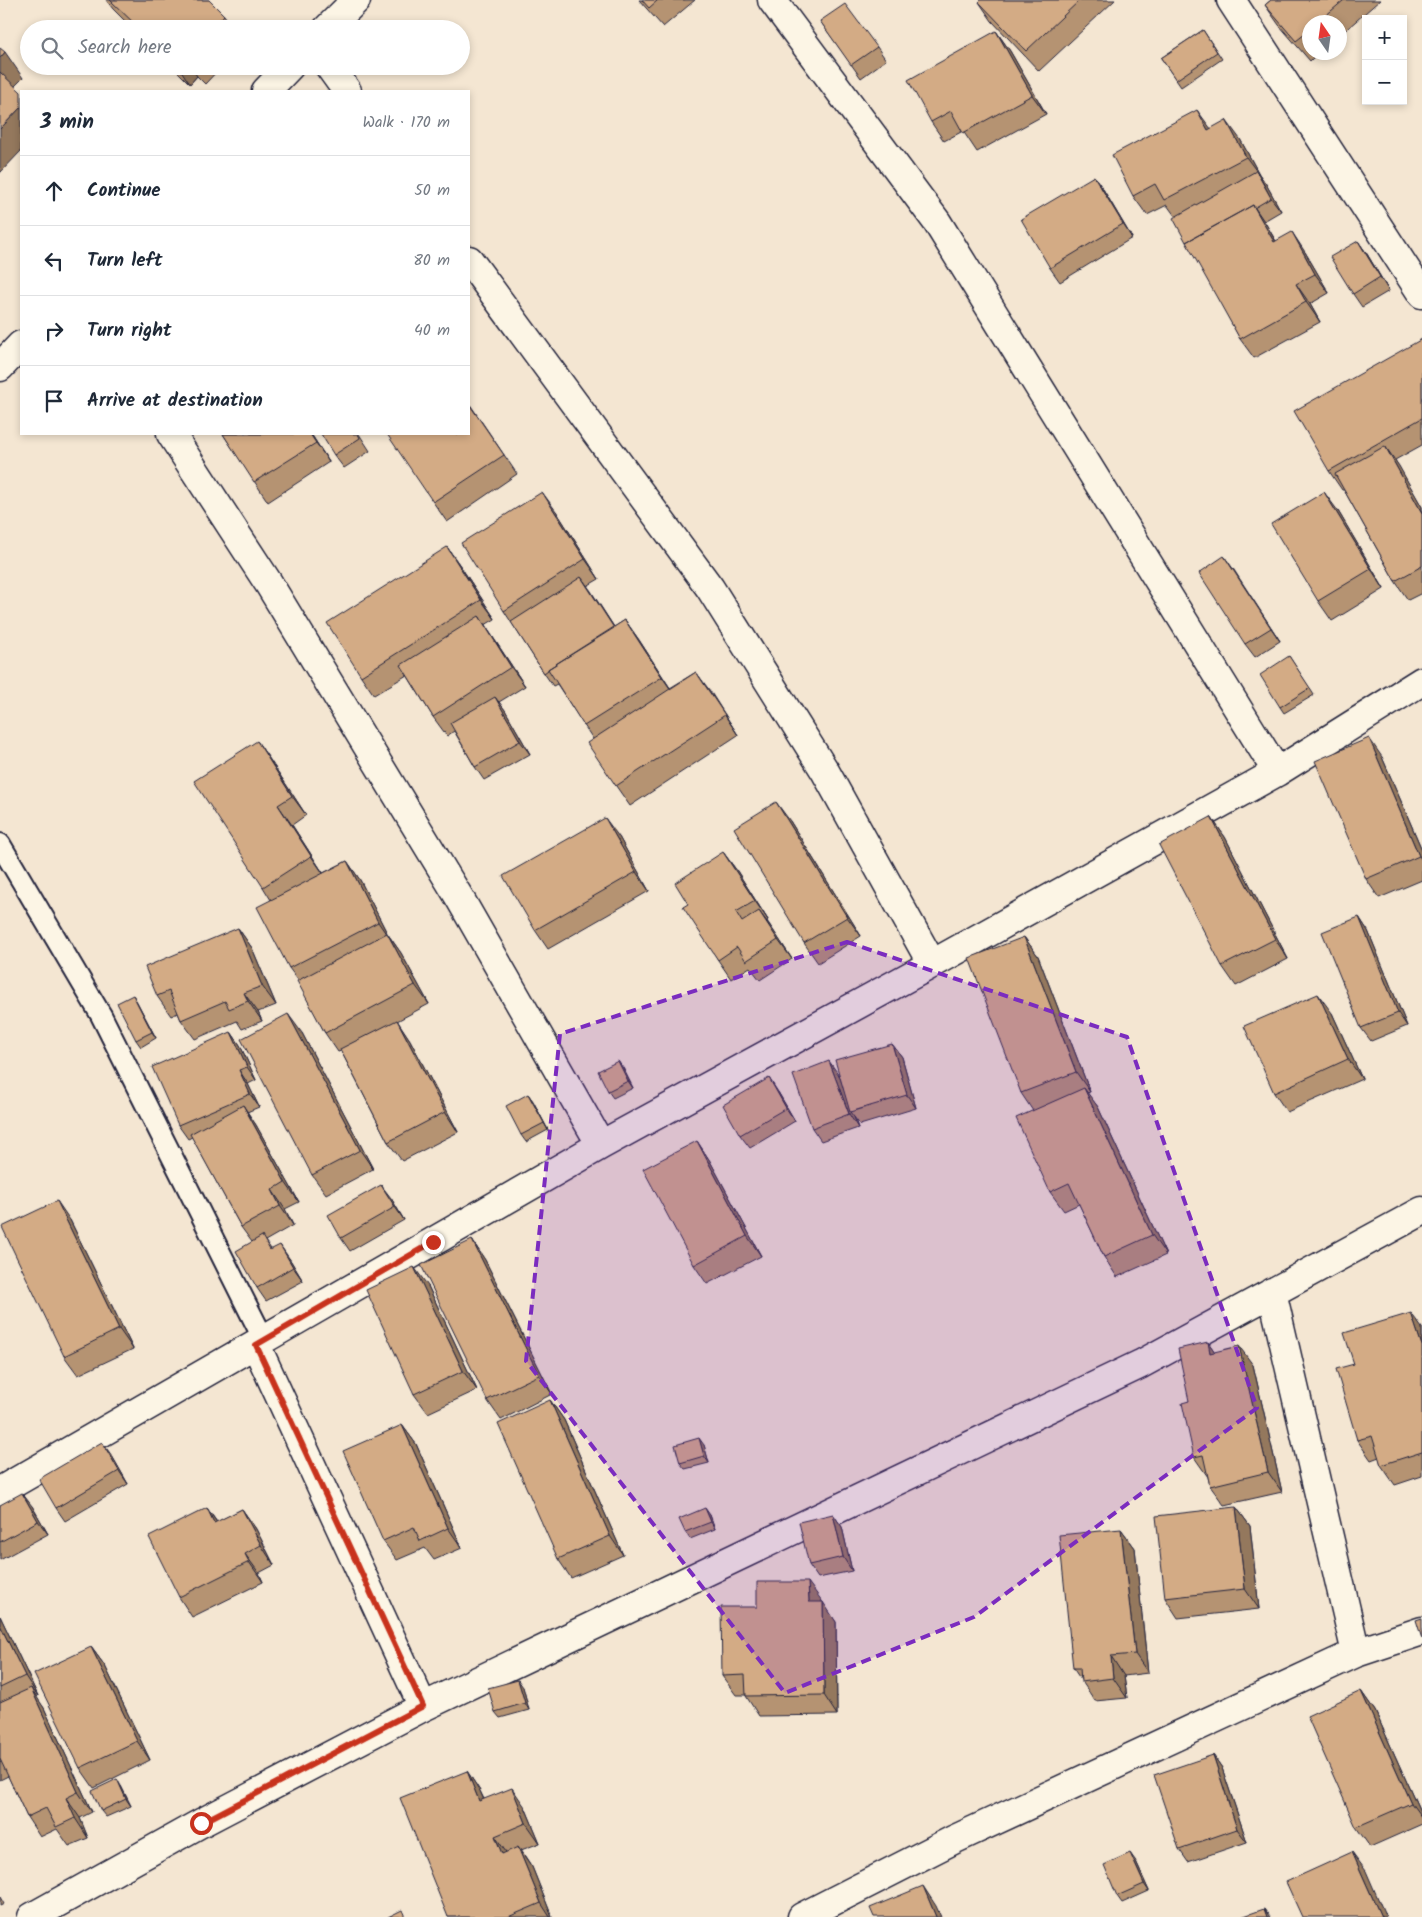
<!DOCTYPE html>
<html lang="en">
<head>
<meta charset="utf-8">
<style>
  body { margin:0; font-family:Kalam,sans-serif; background:#f6f6f7; color:#1f2937 }
  .controls { position:absolute; right:15px; top:15px; display:grid; overflow:hidden; border-radius:0px; box-shadow:0 2px 8px #0003 }
  .controls button { width:45px; height:45px; display:grid; place-items:center; padding:0; border:0; border-bottom:1px solid #e0e1e3; background:#fff; color:#1f2937; font:25px sans-serif }
  .compass { position:absolute; left:1302px; top:15px; width:45px; height:45px; border-radius:50%; background:#fff; box-shadow:0 2px 8px #0003; rotate:347deg }
  .stop { position:absolute; width:15px; height:15px; margin:-11px; border:4px solid #c8321e; border-radius:50%; background:#fff }
  .stop.end { background:#c8321e; border-color:#fff; box-shadow:0 1px 5px #0008 }
  .list { margin:0; padding:0; list-style:none }
  h2 { display:flex; justify-content:space-between; align-items:center; height:65px; margin:0; padding:0 20px; font-size:21px }
  h2 small { font-size:16px; font-weight:400; color:#747a83 }
  .list li { display:grid; grid-template-columns:32px 1fr auto; gap:15px; align-items:center; box-sizing:border-box; height:70px; padding:0 20px; border-top:1px solid #e0e1e3 }
  .list b { display:block; font-size:19px; white-space:nowrap }
  .list em { font-size:16px; font-style:normal; color:#747a83 }
  .icon { flex:none; width:28px; height:28px; fill:none; stroke:currentColor; stroke-width:2; stroke-linecap:round; stroke-linejoin:round }
  .map { position:relative; flex:none; width:1422px; height:1917px; overflow:hidden }
  .search { position:absolute; background:#fff; box-shadow:0 2px 8px #0003; left:20px; top:20px; width:450px; height:55px; display:flex; align-items:center; gap:12px; box-sizing:border-box; padding:0 18px; border-radius:28px; color:#747a83; font-size:19px }
  .panel { position:absolute; background:#fff; box-shadow:0 2px 8px #0003; left:20px; top:90px; width:450px; height:345px; border-radius:0px }
  .map>svg:first-child { display:block }
  .lines { fill:none; stroke-linecap:round; stroke-linejoin:round }
  .service-casing { stroke:#22223b; stroke-width:24 }
  .minor-casing { stroke:#22223b; stroke-width:31 }
  .service { stroke:#fcf5e5; stroke-width:20 }
  .minor { stroke:#fcf5e5; stroke-width:28 }
  .wall { fill:#b59372; stroke:#22223b }
  .shaded-wall { fill:#94785d; stroke:#22223b }
  .building { fill:#d3ab85; stroke:#22223b }
  .route { stroke:#c8321e; stroke-width:6 }
  .marked { fill:#7b2cbf; fill-opacity:0.2; stroke:#7b2cbf; stroke-width:4; stroke-dasharray:10 6; stroke-linejoin:round }
</style>
</head>
<body>
<div class="map">
<svg width="1422" height="1917" viewBox="0 0 1422 1917">
  <rect width="100%" height="100%" fill="#f4e6d2"/>
  <filter id="ink" filterUnits="userSpaceOnUse"><feTurbulence type="fractalNoise" baseFrequency=".02" numOctaves="2"/><feDisplacementMap in="SourceGraphic" scale="10" xChannelSelector="R" yChannelSelector="G"/><feConvolveMatrix kernelMatrix="1 2 1 2 8 2 1 2 1" color-interpolation-filters="sRGB"/></filter>
  <g filter="url(#ink)">
    <g class="lines">
      <defs>
        <path id="service" d="M0 844 101 1015 264 1340"/>
        <path id="minor" d="M772 0 937 222 1277 772
          M1231 0 1422 294
          M327 29 356 0
          M329 66 347 91
          M266 91 290 66
          M469 260 710 588 825 771 932 964
          M0 367 21 345
          M171 434 269 584 459 897 601 1145
          M1272 1292 1356 1653
          M256 1345 423 1707
          M0 1491 601 1145 932 964 1277 772 1422 681
          M32 1917 201 1823 423 1707 1141 1364 1422 1211
          M802 1917 953 1840 1356 1653 1422 1631"/>
      </defs>
      <use href="#service" class="service-casing"/>
      <use href="#minor" class="minor-casing"/>
      <use href="#service" class="service"/>
      <use href="#minor" class="minor"/>
    </g>
    <path class="wall" d="M106 0H209L224 15 234 29H133L113 9Z
      M639 0H695L663 27Z
      M981 0H1115L1039 71 992 21 979 2Z
      M1271 0H1380L1340 35V22H1310V52H1319L1310 61 1279 25 1265 5Z
      M820 21 877 47 886 60 861 78Z
      M1203 30 1222 59 1181 87 1161 58Z
      M996 31 1010 51 1046 114 977 152 963 131 944 141 931 122Z
      M172 66H222L205 84 197 76 190 84Z
      M1210 128 1240 139 1259 174 1266 184 1281 211 1264 221 1276 241 1305 252 1329 293 1310 304 1320 322 1254 358 1240 339 1175 216 1167 205 1147 215 1133 196Z
      M1094 176 1103 189 1132 238 1060 282 1050 268Z
      M1358 241 1367 254 1389 291 1362 307 1353 294Z
      M1422 339V445L1395 460 1422 507V593L1408 600 1395 581 1344 490H1342L1329 471Z
      M469 403 517 474 447 522 433 502Z
      M223 434H311L329 462 268 502Z
      M359 434 370 451 344 468 334 455Z
      M556 511 599 579 587 586 614 627 625 620 639 640 670 688 696 672 738 735 630 806 616 786 593 739 557 684 553 686 544 673 504 611Z
      M1338 511 1384 589 1332 621 1318 601Z
      M447 547 461 567 495 619 485 625 525 686 499 702 505 710 530 754 484 780 475 767 454 731 447 736 433 717 407 675 374 695 361 676Z
      M1224 556 1280 641 1255 657 1245 644Z
      M1289 656 1314 695 1284 713 1280 707Z
      M257 741 270 760 306 815 292 825 323 873 347 861 360 880 387 933 401 953 429 1004 397 1021 410 1040 458 1132 402 1161 388 1142 341 1051 338 1052 325 1033 298 980 289 968 271 900 263 887Z
      M1382 757 1422 850V880L1379 898 1366 879Z
      M1211 817 1225 837 1288 959 1236 986 1222 966Z
      M790 821 861 936 818 963 804 943Z
      M619 837 649 891 548 949 535 930Z
      M723 852 737 871 768 920 767 921 792 959 760 980 750 967 731 979 718 960 688 904Z
      M1359 917 1368 931 1407 1026 1371 1041 1361 1028Z
      M238 928 252 948 276 1005 258 1012 262 1021 242 1029 237 1021 195 1039 181 1020 178 1013 171 1016 157 996Z
      M1024 937 1038 956 1090 1092 1087 1093 1098 1107 1166 1255 1117 1277 1104 1257 1079 1204 1064 1211 1050 1192 1033 1111 1021 1093Z
      M133 995 137 1002 156 1038 141 1047 136 1040Z
      M1332 1013 1362 1079 1287 1112 1274 1093Z
      M231 1032 240 1045 256 1080 248 1084 259 1107 247 1112 256 1125 299 1202 285 1209 293 1225 265 1241 271 1249 289 1258 303 1281 266 1301 257 1288 252 1242 241 1227 192 1137 188 1139 178 1125Z
      M302 1033 373 1169 326 1194 312 1175Z
      M892 1044 902 1057 916 1108 860 1125 854 1117 858 1128 821 1141 812 1128 839 1075 844 1089Z
      M623 1068 633 1088 613 1098 608 1091Z
      M778 1092 795 1121 750 1148 740 1135Z
      M528 1094 533 1101 548 1130 526 1142 521 1135Z
      M697 1141 710 1161 761 1256 707 1284 694 1265Z
      M391 1198 404 1220 350 1251 341 1238Z
      M70 1220 133 1349 78 1375 64 1356Z
      M472 1240 485 1260 552 1394 501 1420 487 1400Z
      M428 1286 477 1390 428 1413 414 1394Z
      M1422 1328V1476L1395 1485 1381 1465 1379 1457 1371 1460 1357 1440 1354 1364Z
      M1208 1342 1215 1352 1253 1365 1282 1492 1224 1505 1210 1486 1208 1477 1194 1457 1189 1401Z
      M550 1400 564 1420 623 1555 571 1578 558 1559Z
      M402 1425 416 1444 462 1548 434 1560 425 1548 397 1560 383 1541Z
      M704 1445 709 1463 685 1469 680 1463Z
      M112 1456 128 1484 65 1521 56 1508Z
      M0 1505 32 1506 48 1534 0 1560Z
      M1236 1507 1250 1526 1259 1609 1178 1618 1165 1598Z
      M207 1508 217 1522 242 1509 256 1529 274 1565 259 1573 263 1582 192 1617 179 1597Z
      M833 1514 842 1527 852 1571 818 1578 809 1565Z
      M710 1515 715 1529 690 1539 685 1532Z
      M1121 1529 1135 1548 1148 1673 1124 1676 1127 1698 1095 1701 1073 1668Z
      M822 1601V1602L836 1622 837 1715 759 1716 746 1696V1695H736L722 1676 757 1607Z
      M0 1616 38 1696 36 1697 44 1708 92 1812 80 1818 88 1838 69 1846 57 1829 40 1837 27 1817 8 1776 0 1780Z
      M91 1647 105 1666 150 1760 94 1788 80 1768Z
      M523 1687 529 1710 500 1718 495 1712Z
      M1361 1691 1375 1711 1422 1816V1824L1370 1847 1356 1827Z
      M1213 1755 1222 1768 1247 1842 1188 1862 1179 1849Z
      M467 1771 480 1791 484 1799 525 1807 540 1843 521 1850 532 1867 552 1917H448Z
      M121 1786 131 1806 106 1817 101 1811Z
      M1135 1860 1149 1891 1122 1903 1117 1896Z
      M0 1897 4 1904 0 1906Z"/>
    <path class="shaded-wall" d="M996 31 1010 51 1046 114 1032 95Z
      M5 52 23 78 10 91 0 76V58Z
      M178 66H190L197 76 190 84Z
      M21 107V151L0 173V129Z
      M1197 110 1211 129 1208 130Z
      M1226 120 1240 139 1259 174 1266 184 1281 211 1271 198 1258 173 1246 157Z
      M1094 176 1103 189 1132 238 1123 224Z
      M1253 205 1266 224 1287 262 1274 242Z
      M1292 232 1305 252 1329 293 1315 274Z
      M1358 241 1367 254 1389 291 1380 277Z
      M1296 284 1310 304 1320 322 1306 302Z
      M310 434H311L329 462Z
      M1385 446 1399 466 1422 507V513Z
      M542 492 556 511 599 579 585 559Z
      M1324 492 1338 511 1384 589 1371 569Z
      M447 547 461 567 495 619 481 600Z
      M1224 556 1234 570 1280 641 1271 628Z
      M581 577 591 591 623 641 614 628Z
      M479 616 492 636 525 686 511 667Z
      M625 620 639 640 676 697 662 677Z
      M696 672 710 691 738 735 725 715Z
      M495 697 505 710 530 754 520 741Z
      M1369 738 1382 757 1422 850V860L1419 856Z
      M257 741 270 760 306 815 292 796Z
      M776 802 790 821 861 936 847 917Z
      M278 805 292 825 325 876 311 856Z
      M1211 817 1225 837 1288 959 1275 939Z
      M605 818 619 837 649 891 636 872Z
      M723 852 737 871 768 920 755 901Z
      M347 861 360 880 391 941 378 922Z
      M759 911 773 930 792 959 778 940Z
      M1359 917 1368 931 1407 1026 1398 1013Z
      M238 928 252 948 276 1005 262 986Z
      M387 933 401 953 429 1004 415 985Z
      M1024 937 1038 956 1090 1092 1076 1072Z
      M244 993 258 1012 262 1021 248 1001Z
      M1318 994 1332 1013 1362 1079 1348 1059Z
      M133 995 137 1002 156 1038 152 1032Z
      M288 1014 302 1033 373 1169 360 1150Z
      M397 1020 410 1040 458 1132 445 1112Z
      M231 1032 240 1045 256 1080 247 1067Z
      M892 1044 902 1057 916 1108 907 1095Z
      M618 1061 623 1068 633 1088 628 1081Z
      M829 1061 839 1075 852 1111 850 1112 854 1117 858 1128 849 1114Z
      M239 1070 248 1084 259 1107 250 1094Z
      M769 1078 778 1092 795 1121 786 1108Z
      M1084 1088 1098 1107 1166 1255 1152 1235Z
      M528 1094 533 1101 548 1130 544 1123Z
      M243 1105 256 1125 299 1202 285 1182Z
      M697 1141 710 1161 761 1256 747 1236Z
      M381 1185 391 1198 404 1220 395 1207Z
      M272 1190 285 1209 293 1225 280 1206Z
      M57 1201 70 1220 133 1349 119 1329Z
      M472 1240 485 1260 552 1394 539 1375Z
      M280 1245 289 1258 303 1281 293 1267Z
      M414 1267 428 1286 477 1390 463 1371Z
      M1411 1313 1422 1328V1346Z
      M1208 1342 1221 1361 1210 1353Z
      M1239 1346 1253 1365 1282 1492 1268 1472Z
      M550 1400 564 1420 623 1555 610 1536Z
      M402 1425 416 1444 462 1548 448 1528Z
      M699 1438 704 1445 709 1463 704 1456Z
      M102 1442 112 1456 128 1484 119 1471Z
      M22 1493 32 1506 48 1534 38 1521Z
      M1236 1507 1250 1526 1259 1609 1245 1589Z
      M207 1508 220 1527 214 1523Z
      M705 1508 710 1515 715 1529 711 1522Z
      M242 1509 256 1529 274 1565 261 1545Z
      M833 1514 842 1527 852 1571 843 1557Z
      M1121 1529 1135 1548 1148 1673 1135 1654Z
      M245 1554 259 1573 263 1582 249 1562Z
      M808 1582 822 1601 823 1621 809 1602Z
      M823 1602 836 1622 837 1715 824 1695Z
      M0 1616 38 1696 25 1676 0 1625Z
      M91 1647 105 1666 150 1760 137 1741Z
      M1111 1656 1124 1676 1127 1698 1113 1678Z
      M518 1680 523 1687 529 1710 525 1703Z
      M31 1688 44 1708 92 1812 78 1792Z
      M1361 1691 1375 1711 1422 1816V1818L1411 1803Z
      M1213 1755 1222 1768 1247 1842 1237 1829Z
      M467 1771 480 1791 493 1821 479 1801Z
      M117 1779 121 1786 131 1806 126 1799Z
      M512 1788 525 1807 540 1843 526 1823Z
      M66 1798 80 1818 88 1838 75 1818Z
      M495 1836 508 1855 502 1854Z
      M518 1847 532 1867 552 1917H550L541 1903Z
      M1352 1852 1366 1871 1386 1917H1381Z
      M1130 1853 1135 1860 1149 1891 1144 1884Z
      M923 1886 936 1906 941 1917H936Z
      M1264 1909 1270 1917H1267Z"/>
    <path class="building" d="M110 0H209L224 15 211 29H140Z
      M642 0H658L649 8Z
      M981 0H1080L1026 51 979 2Z
      M1271 0H1344L1318 22H1310V30L1296 41 1265 5Z
      M845 4 877 47 851 65 820 21Z
      M1203 30 1217 52 1176 80 1161 58Z
      M996 31 1032 95 963 133 951 111 931 122 908 80Z
      M0 48 5 52 0 58Z
      M0 72 21 92V107L0 129Z
      M1197 110 1208 130 1226 120 1246 157 1164 200 1155 184 1133 196 1112 155Z
      M1256 171 1271 198 1254 208 1253 205 1186 242 1173 218Z
      M1094 176 1123 224 1050 268 1021 219Z
      M1253 205 1274 242 1292 232 1315 274 1296 284 1306 302 1240 339 1186 242Z
      M1358 241 1380 277 1353 294 1330 257Z
      M1422 339V418L1329 471 1294 411Z
      M469 404 504 455 433 502 387 434H469Z
      M223 434H310L316 443 254 482Z
      M321 434H358L360 438 334 455Z
      M1385 446 1422 513V566L1395 581 1335 474Z
      M542 492 585 559 504 611 461 543Z
      M1324 492 1371 569 1318 601 1271 524Z
      M447 547 481 600 361 676 327 623Z
      M1224 556 1271 628 1245 644 1199 573Z
      M581 577 614 628 548 669V670L544 673 511 622Z
      M479 616 511 667 433 717 401 665Z
      M625 620 662 677 584 726 548 669Z
      M1289 656 1310 688 1280 707 1260 675Z
      M696 672 725 715 616 786 587 743Z
      M495 697 520 741 475 767 450 723Z
      M1369 738 1419 856 1366 879 1315 761Z
      M257 741 292 796 278 805 311 856 263 887 194 781Z
      M776 802 847 917 804 943 734 828Z
      M1211 817 1275 939 1222 966 1159 845Z
      M605 818 636 872 535 930 503 876Z
      M723 852 755 901 736 912 742 922 759 911 778 940 746 961 737 947 718 960 683 907 688 904 675 883Z
      M347 861 378 922 289 968 257 907Z
      M1359 917 1398 1013 1361 1028 1322 932Z
      M238 928 262 986 244 993 248 1001 229 1009 225 1001 181 1020 169 991 157 996 145 967Z
      M387 933 415 985 325 1033 297 981Z
      M1024 937 1076 1072 1021 1093 969 958Z
      M1318 994 1348 1059 1274 1093 1244 1026Z
      M133 995 152 1032 136 1040 117 1003Z
      M288 1014 360 1150 312 1175 241 1039Z
      M397 1020 445 1112 388 1142 340 1049Z
      M231 1032 247 1067 239 1070 250 1094 178 1125 152 1067Z
      M892 1044 907 1095 850 1112 835 1060Z
      M618 1061 628 1081 608 1091 598 1071Z
      M829 1061 849 1114 812 1128 793 1075Z
      M769 1078 786 1108 740 1135 723 1105Z
      M1084 1088 1152 1235 1104 1257 1069 1183 1050 1192 1016 1118Z
      M528 1094 544 1123 521 1135 506 1106Z
      M243 1105 285 1182 272 1190 280 1206 241 1227 190 1134Z
      M697 1141 747 1236 694 1265 643 1169Z
      M381 1185 395 1207 341 1238 328 1215Z
      M57 1201 119 1329 64 1356 2 1227Z
      M262 1236 270 1250 280 1245 293 1267 257 1288 236 1251Z
      M472 1240 539 1375 487 1400 421 1265Z
      M414 1267 463 1371 414 1394 366 1290Z
      M1411 1313 1422 1346V1452L1381 1465 1372 1436 1357 1440 1336 1369 1354 1364 1344 1333Z
      M1208 1342 1210 1353 1239 1346 1268 1472 1210 1486 1203 1455 1194 1457 1182 1403 1189 1401 1178 1349Z
      M550 1400 610 1536 558 1559 498 1424Z
      M402 1425 448 1528 420 1541 414 1527 383 1541 343 1451Z
      M699 1438 704 1456 680 1463 675 1445Z
      M102 1442 119 1471 56 1508 39 1479Z
      M22 1493 38 1521 0 1542V1505Z
      M1236 1507 1245 1589 1165 1598 1156 1516Z
      M207 1508 214 1523 242 1509 261 1545 245 1554 249 1562 179 1597 149 1537Z
      M705 1508 711 1522 685 1532 679 1519Z
      M833 1514 843 1557 809 1565 799 1522Z
      M1121 1529 1135 1654 1111 1656 1113 1678 1081 1682 1080 1668H1073L1059 1535Z
      M757 1582H808L809 1602H823L824 1695 746 1696 745 1675 722 1676 721 1607H757Z
      M1422 1618V1639L1416 1620Z
      M0 1625 25 1676 0 1688Z
      M91 1647 137 1741 80 1768 34 1674Z
      M518 1680 525 1703 495 1712 488 1688Z
      M31 1688 78 1792 66 1798 75 1818 56 1827 46 1808 27 1817 0 1759V1702Z
      M1361 1691 1411 1803 1356 1827 1307 1716Z
      M1213 1755 1237 1829 1179 1849 1154 1775Z
      M467 1771 479 1801 512 1788 526 1823 495 1836 502 1854 518 1847 541 1903 508 1917H448L400 1798Z
      M117 1779 126 1799 101 1811 92 1791Z
      M1352 1852 1381 1917H1302L1286 1882Z
      M1130 1853 1144 1884 1117 1896 1104 1865Z
      M923 1886 936 1917H874L870 1908Z
      M1264 1909 1267 1917H1241Z
      M402 1910 405 1917H388Z"/>
  </g>
  <g class="lines" filter="url(#ink)">
    <path class="route" d="M201 1823 423 1706 256 1345 433 1242"/>
  </g>
  <path class="marked" d="M847 942 1127 1037 1257 1408 974 1617 785 1693 526 1361 560 1034Z"/>
</svg>
<div class="controls">
<button>+</button>
<button>−</button>
</div>
<svg class="compass" viewBox="-18 -18 36 36"><path d="M0-13l5 13h-10z" fill="#e53935"/><path d="M0 13l5-13h-10z" fill="#747a83"/></svg>
<div class="stop" style="left:201px;top:1823px"></div>
<div class="stop end" style="left:433px;top:1242px"></div>
<div class="search"><svg class="icon" aria-label="search" viewBox="0 0 24 24"><circle cx="10" cy="10" r="6"/><path d="M15 15l6 6"/></svg>Search here</div>
<section class="panel">
<h2>3 min<small>Walk · 170 m</small></h2>
<ul class="list">
<li><svg class="icon" aria-label="ahead" viewBox="0 0 24 24"><path d="M12 20V5M6 11l6-6 6 6"/></svg><div><b>Continue</b></div><em>50 m</em></li>
<li><svg class="icon" aria-label="left" viewBox="0 0 24 24"><path d="M17 20v-9H6M10 6l-5 5 5 5"/></svg><div><b>Turn left</b></div><em>80 m</em></li>
<li><svg class="icon" aria-label="right" viewBox="0 0 24 24"><path d="M7 20v-9h11M14 6l5 5-5 5"/></svg><div><b>Turn right</b></div><em>40 m</em></li>
<li><svg class="icon" aria-label="arrive" viewBox="0 0 24 24"><path d="M6 21V4h12l-3 4 3 4H6"/></svg><div><b>Arrive at destination</b></div></li>
</ul>
</section>
</div>
</body>
</html>
